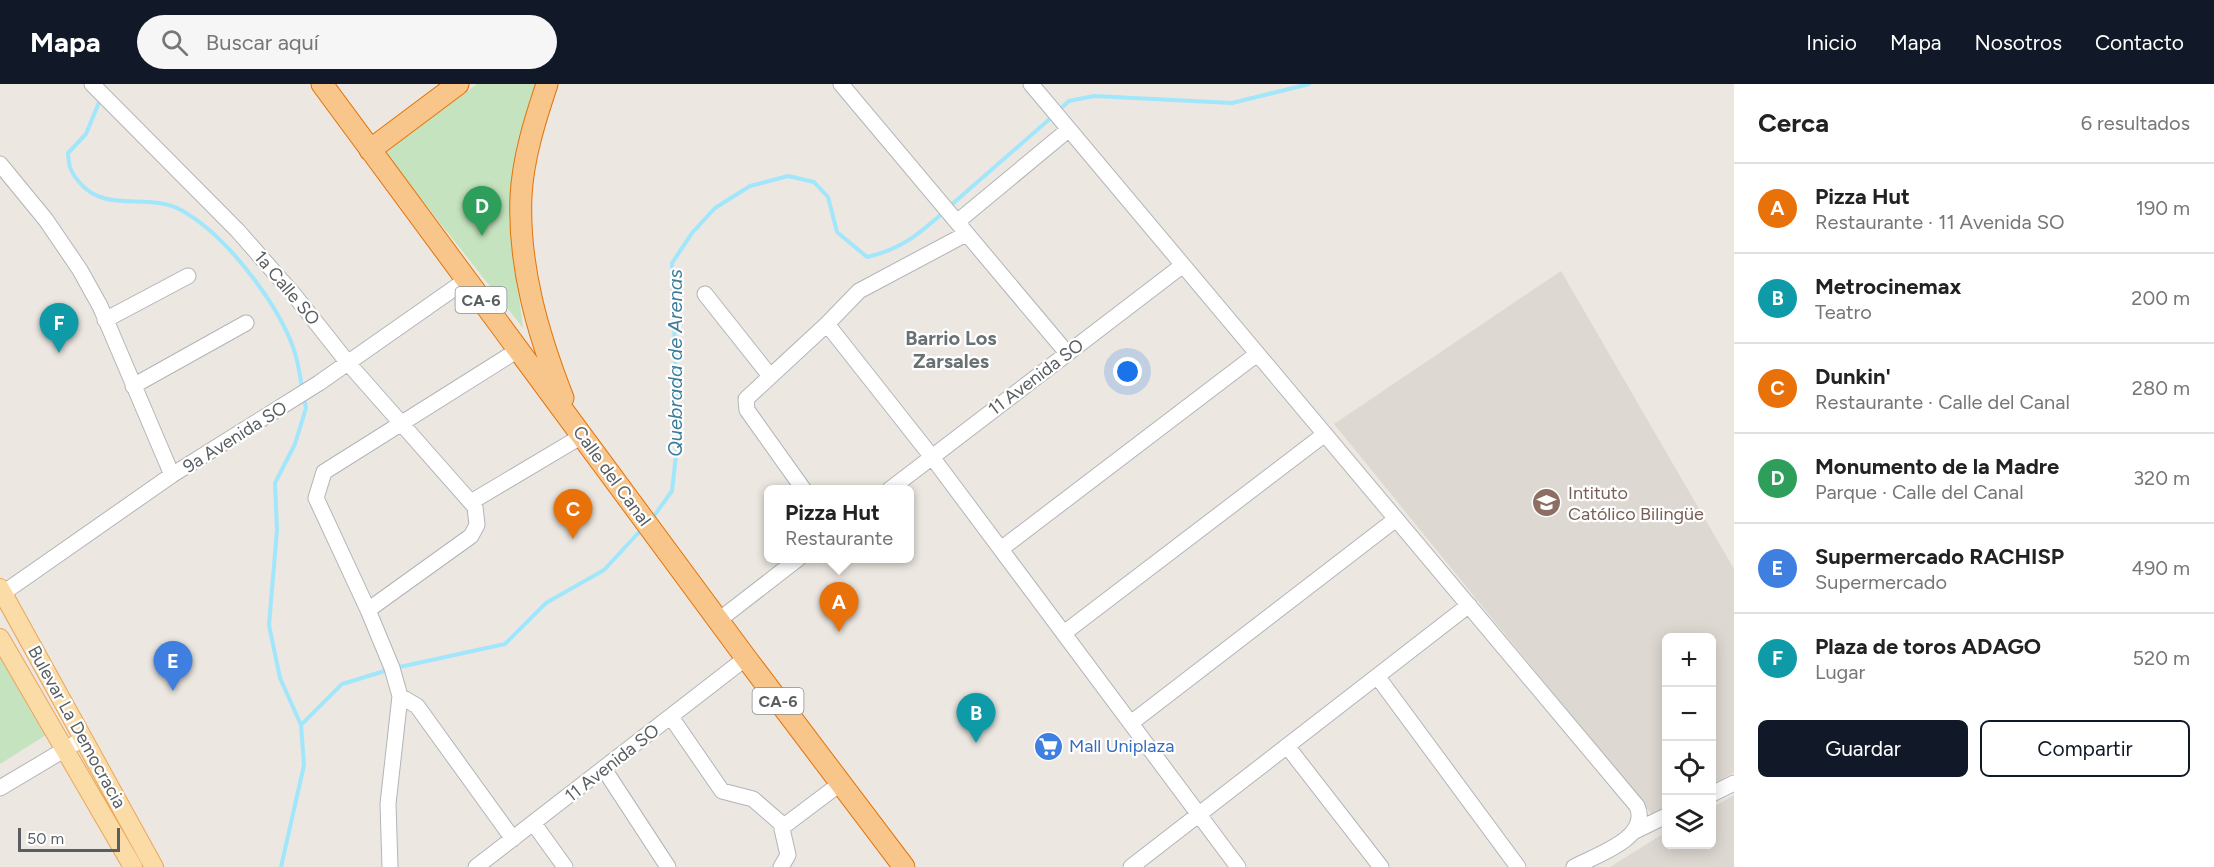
<!DOCTYPE html>
<html lang="es">
<head>
<meta charset="utf-8">
<style>
  body { margin:0; font-family:Figtree,sans-serif; background:#f6f6f6; color:#222 }
  .controls { position:absolute; right:18px; bottom:18px; display:grid; overflow:hidden; border-radius:9px; box-shadow:0 3px 15px #0003 }
  .controls button { width:54px; height:54px; display:grid; place-items:center; padding:0; border:0; border-bottom:2px solid #e0e0e0; background:#fff; color:#222; font:30px sans-serif }
  .scale { position:absolute; left:18px; bottom:15px; width:102px; box-sizing:border-box; padding-left:6px; border:3px solid #595e61; border-top:0; font-size:16px; line-height:21px; white-space:nowrap; color:#595e61; -webkit-text-stroke:4px #fff; paint-order:stroke }
  .you { position:absolute; left:1128px; top:288px; width:21px; height:21px; margin:-15px; border:4px solid #fff; border-radius:50%; background:#1a73e8; box-shadow:0 0 0 9px #1a73e833 }
  .badge { display:grid; place-items:center; width:39px; height:39px; border-radius:50%; background:#111827; color:#fff; font-size:20px; font-weight:700 }
  .pin { position:absolute; translate:-50% -50px; filter:drop-shadow(0 2px 3px #0008) }
  .pin::after { content:''; position:absolute; top:32px; width:21px; height:18px; background:inherit; clip-path:polygon(0 0,100% 0,50% 100%) }
  .popup { position:absolute; left:764px; top:401px; width:150px; height:78px; box-sizing:border-box; display:grid; place-content:center; border-radius:9px; background:#fff; filter:drop-shadow(0 2px 4px #0005); font-size:20px; white-space:nowrap; color:#767676 }
  .popup b { font-size:22px; color:#222 }
  .popup::after { content:''; position:absolute; left:50%; top:100%; margin-left:-12px; border:12px solid transparent; border-top-color:#fff }
  .list { margin:0; padding:0; list-style:none }
  h2 { display:flex; justify-content:space-between; align-items:center; height:78px; margin:0; padding:0 24px; font-size:26px }
  h2 small { font-size:20px; font-weight:400; color:#767676 }
  .list li { display:grid; grid-template-columns:39px 1fr auto; gap:18px; align-items:center; box-sizing:border-box; height:90px; padding:0 24px; border-top:2px solid #e0e0e0 }
  .list b { display:block; font-size:22px; white-space:nowrap }
  .list p { margin:0; font-size:20px; white-space:nowrap; color:#767676 }
  .list em { font-size:20px; font-style:normal; color:#767676 }
  .actions { display:flex; gap:12px; padding:18px 24px }
  .actions a { flex:1; padding:14px 0; border:2px solid #111827; border-radius:9px; text-align:center; font-size:21px; color:#111827 }
  .actions .main { background:#111827; color:#fff }
  .icon { flex:none; width:33px; height:33px; fill:none; stroke:currentColor; stroke-width:2; stroke-linecap:round; stroke-linejoin:round }
  .map { position:relative; flex:none; width:1734px; height:783px; overflow:hidden }
  header { display:flex; align-items:center; gap:36px; box-sizing:border-box; height:84px; padding:0 30px; background:#111827; color:#fff }
  header strong { font-size:28px }
  nav { display:flex; gap:33px; margin-inline-start:auto; font-size:21px }
  .search { width:420px; height:54px; background:#f6f6f6; display:flex; align-items:center; gap:15px; box-sizing:border-box; padding:0 21px; border-radius:33px; color:#767676; font-size:22px }
  main { display:flex }
  aside { flex:1; background:#fff }
  .map>svg:first-child { display:block }
  .education { fill:#ded8d2 }
  .green { fill:#c5e3be }
  .lines { fill:none; stroke-linecap:round; stroke-linejoin:round }
  .stream { stroke:#a1e6fb; stroke-width:4 }
  .minor-casing { stroke:#b1b5b8; stroke-width:17 }
  .major-casing { stroke:#eba55a; stroke-width:20 }
  .highway-casing { stroke:#e37309; stroke-width:23 }
  .minor { stroke:#fff; stroke-width:15 }
  .major { stroke:#fbdca6; stroke-width:18 }
  .highway { stroke:#f8c68b; stroke-width:21 }
  .labels { text-anchor:middle; stroke-width:4.5; stroke-linejoin:round; paint-order:stroke }
  .shield { fill:#fff; stroke:#8b8e90; stroke-width:1.5 }
  .shield-label { font-size:16px; font-weight:bold; fill:#595e61 }
  .street-label { font-size:18px; fill:#595e61; stroke:#fff }
  .education-label { font-size:18px; fill:#785e54; stroke:#fff; text-anchor:start }
  .shop-label { font-size:18px; fill:#366cbe; stroke:#fff; text-anchor:start }
  .neighbourhood-label { font-size:20px; font-weight:bold; fill:#6a7173; stroke:#fff }
  .water-label { font-size:20px; font-style:italic; fill:#3b7d9b; stroke:#fff }
</style>
</head>
<body>
<header>
<strong>Mapa</strong>
<div class="search"><svg class="icon" aria-label="search" viewBox="0 0 24 24"><circle cx="10" cy="10" r="6"/><path d="M15 15l6 6"/></svg>Buscar aquí</div>
<nav><a>Inicio</a><a>Mapa</a><a>Nosotros</a><a>Contacto</a></nav>
</header>
<main>
<div class="map">
<svg width="1734" height="783" viewBox="0 0 1734 783">
  <rect width="100%" height="100%" fill="#ece7e1"/>
  <path class="education" d="M1561 187 1734 485V688L1712 702V554H1666V728L1653 732 1334 340Z
    M1734 711V783H1610L1666 748V760H1712V724Z"/>
  <path class="green" d="M477 0H538C532 17 524 35 520 52 507 115 515 181 523 244L385 69Z
    M0 568 46 651 0 680Z"/>
  <g class="lines">
    <path class="stream" d="M100 16 86 50 68 69C69 83 70 87 79 98 105 130 148 108 181 126 225 150 276 217 293 263 298 276 300 291 302 304
      M1058 27 1069 17 1094 12 1232 19 1309 0
      M950 122 1053 32
      M651 436 672 407 678 353 672 179 692 149 715 124 750 102 788 92 814 98 828 113 837 148 867 173C902 165 919 150 945 127
      M395 584 505 560 546 519 604 486 642 445
      M301 641 342 600 388 586
      M281 783 304 681 301 641 280 594 269 541 277 446 275 399 295 360 306 324 304 314"/>
    <defs>
      <path id="minor" d="M92 0 238 147 295 212 348 279 475 423 477 441 471 452 368 526
        M841 0 1067 269
        M1031 0 1637 722C1651 754 1596 771 1574 783
        M0 80 46 136 80 186 100 222 172 391
        M957 138 1068 46
        M705 210 770 292
        M105 236 188 192
        M827 240 932 373 1238 783
        M133 302 246 239
        M804 406 747 326 746 315 827 240 859 207 966 150
        M889 406 1183 181
        M471 418 582 352
        M1001 465 1257 270
        M3 509 172 391 319 299 466 196
        M719 536 799 474
        M1064 549 1325 350
        M1377 592 1518 783
        M400 612 417 622 513 755
        M671 633 722 707 753 715 784 742
        M1131 639 1396 435
        M1287 662 1381 783
        M604 685 668 783
        M0 704 84 654
        M1712 710 1734 699
        M534 740 565 783
        M1635 747 1666 732
        M390 783 388 720 400 612 392 584 368 526 316 414 324 388 518 266
        M476 783 746 574
        M781 783 788 771 782 745 784 742 841 699
        M1131 783 1469 521"/>
      <path id="major" d="M0 504 154 783
        M0 554 133 783"/>
      <path id="highway" d="M322 0 746 574 904 783
        M547 0C535 36 523 74 521 112 518 182 538 250 563 314
        M370 66 458 0"/>
    </defs>
    <use href="#minor" class="minor-casing"/>
    <use href="#major" class="major-casing"/>
    <use href="#highway" class="highway-casing"/>
    <use href="#minor" class="minor"/>
    <use href="#major" class="major"/>
    <use href="#highway" class="highway"/>
  </g>
  <defs>
    <symbol id="school-disc" viewBox="-11 -11 22 22"><circle r="9.5" fill="#8d6e63" stroke="#fff"/><path d="M0-5L7-2L0 1L-7-2ZM-4 1L0 2.5L4 1V4Q0 6-4 4Z" fill="#fff"/></symbol>
    <symbol id="supermarket-disc" viewBox="-11 -11 22 22"><circle r="9.5" fill="#3f7fe0" stroke="#fff"/><path d="M-6-5.5h2.5l.6 2H6L4.5 2H-2.5L-4.4-4H-6ZM-1.5 3.2a1.3 1.3 0 1 0 .1 0ZM3 3.2a1.3 1.3 0 1 0 .1 0Z" fill="#fff"/></symbol>
  </defs>
  <g fill-rule="evenodd">
    <use href="#school-disc" x="1530" y="402" width="33" height="33"/>
    <use href="#supermarket-disc" x="1032" y="646" width="33" height="33"/>
  </g>
  <g class="labels">
    <g class="shield">
      <rect x="455.5" y="203" width="51" height="26" rx="4.5"/>
      <rect x="752.5" y="604" width="51" height="26" rx="4.5"/>
    </g>
    <g class="shield-label">
      <text x="481" y="222">CA-6</text>
      <text x="778" y="623">CA-6</text>
    </g>
    <g class="street-label">
      <text transform="translate(287 204) rotate(50)" y="6">1a Calle SO</text>
      <text transform="translate(1036 293) rotate(-37)" y="6">11 Avenida SO</text>
      <text transform="translate(235 353) rotate(-32)" y="6">9a Avenida SO</text>
      <text transform="translate(612 392) rotate(54)" y="6">Calle del Canal</text>
      <text transform="translate(77 643) rotate(61)" y="6">Bulevar La Democracia</text>
      <text transform="translate(612 679) rotate(-38)" y="6">11 Avenida SO</text>
    </g>
    <g class="education-label">
      <text x="1568" y="415">Intituto<tspan x="1568" dy="21">Católico Bilingüe</tspan></text>
    </g>
    <g class="shop-label">
      <text x="1069" y="668">Mall Uniplaza</text>
    </g>
    <g class="neighbourhood-label">
      <text x="951" y="261">Barrio Los<tspan x="951" dy="23">Zarsales</tspan></text>
    </g>
    <g class="water-label">
      <text transform="translate(675 279) rotate(-90)" y="7">Quebrada de Arenas</text>
    </g>
  </g>
</svg>
<div class="controls">
<button>+</button>
<button>−</button>
<button><svg class="icon" aria-label="locate" viewBox="0 0 24 24"><circle cx="12" cy="12" r="6"/><path d="M12 2v4M12 18v4M2 12h4M18 12h4"/></svg></button>
<button><svg class="icon" aria-label="layers" viewBox="0 0 24 24"><path d="M12 4l9 5-9 5-9-5zM3 14l9 5 9-5"/></svg></button>
</div>
<div class="scale">50 m</div>
<div class="you"></div>
<div class="pin badge" style="left:839px;top:548px;background:#e8710a">A</div>
<div class="popup"><b>Pizza Hut</b>Restaurante</div>
<div class="pin badge" style="left:976px;top:659px;background:#0f9aa8">B</div>
<div class="pin badge" style="left:573px;top:455px;background:#e8710a">C</div>
<div class="pin badge" style="left:482px;top:152px;background:#2e9e5b">D</div>
<div class="pin badge" style="left:173px;top:607px;background:#3f7fe0">E</div>
<div class="pin badge" style="left:59px;top:269px;background:#0f9aa8">F</div>
</div>
<aside>
<h2>Cerca<small>6 resultados</small></h2>
<ul class="list">
<li><span class="badge" style="background:#e8710a">A</span><div><b>Pizza Hut</b><p>Restaurante · 11 Avenida SO</p></div><em>190 m</em></li>
<li><span class="badge" style="background:#0f9aa8">B</span><div><b>Metrocinemax</b><p>Teatro</p></div><em>200 m</em></li>
<li><span class="badge" style="background:#e8710a">C</span><div><b>Dunkin'</b><p>Restaurante · Calle del Canal</p></div><em>280 m</em></li>
<li><span class="badge" style="background:#2e9e5b">D</span><div><b>Monumento de la Madre</b><p>Parque · Calle del Canal</p></div><em>320 m</em></li>
<li><span class="badge" style="background:#3f7fe0">E</span><div><b>Supermercado RACHISP</b><p>Supermercado</p></div><em>490 m</em></li>
<li><span class="badge" style="background:#0f9aa8">F</span><div><b>Plaza de toros ADAGO</b><p>Lugar</p></div><em>520 m</em></li>
</ul>
<div class="actions"><a class="main">Guardar</a><a>Compartir</a></div>
</aside>
</main>
</body>
</html>
